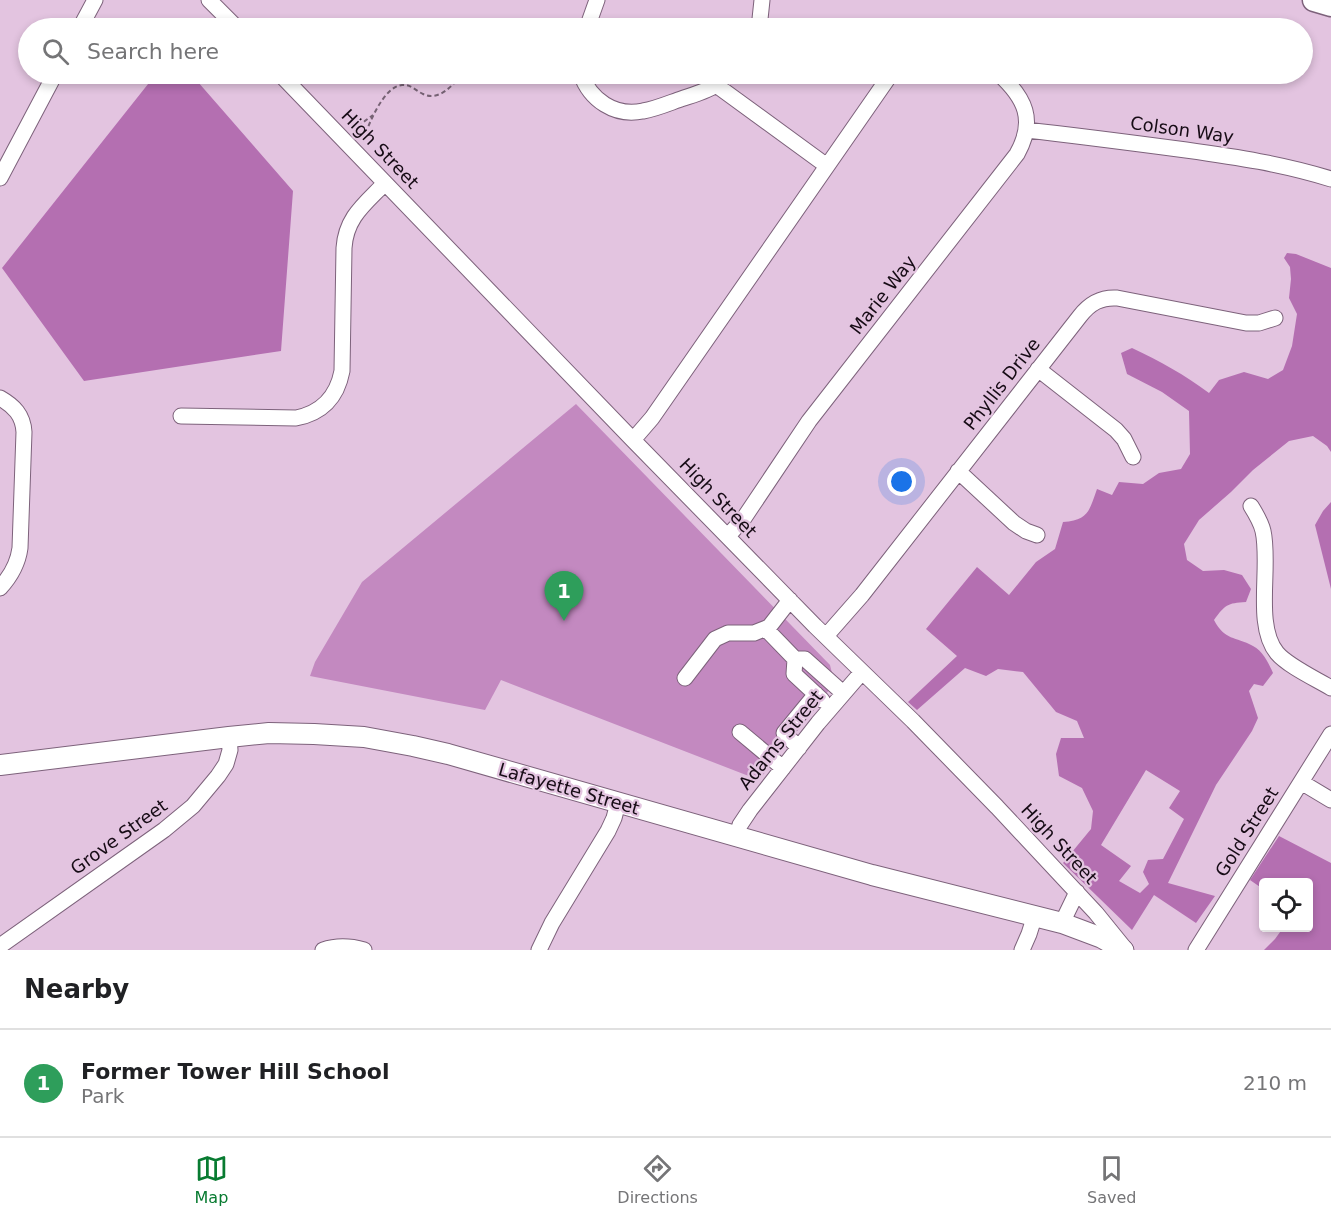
<!DOCTYPE html>
<html lang="en">
<head>
<meta charset="utf-8">
<style>
  body { margin:0; font-family:"DejaVu Sans",sans-serif; background:#f6f6f6; color:#202124 }
  .controls { position:absolute; right:18px; bottom:18px; display:grid; overflow:hidden; border-radius:6px; box-shadow:0 3px 9px #0003 }
  .controls button { width:54px; height:54px; display:grid; place-items:center; padding:0; border:0; border-bottom:2px solid #e0e0e0; background:#fff; color:#202124; font:30px sans-serif }
  .you { position:absolute; left:902px; top:482px; width:21px; height:21px; margin:-15px; border:4px solid #fff; border-radius:50%; background:#1a73e8; box-shadow:0 0 0 9px #1a73e833 }
  .badge { display:grid; place-items:center; width:39px; height:39px; border-radius:50%; background:#087b31; color:#fff; font-size:20px; font-weight:700 }
  .pin { position:absolute; translate:-50% -50px; filter:drop-shadow(0 2px 3px #0008) }
  .pin::after { content:''; position:absolute; top:32px; width:21px; height:18px; background:inherit; clip-path:polygon(0 0,100% 0,50% 100%) }
  .list { margin:0; padding:0; list-style:none }
  h2 { display:flex; justify-content:space-between; align-items:center; height:78px; margin:0; padding:0 24px; font-size:26px }
  h2 small { font-size:20px; font-weight:400; color:#757577 }
  .list li { display:grid; grid-template-columns:39px 1fr auto; gap:18px; align-items:center; box-sizing:border-box; height:108px; padding:0 24px; border-top:2px solid #e0e0e0 }
  .list b { display:block; font-size:22px; white-space:nowrap }
  .list p { margin:0; font-size:20px; white-space:nowrap; color:#757577 }
  .list em { font-size:20px; font-style:normal; color:#757577 }
  .icon { flex:none; width:33px; height:33px; fill:none; stroke:currentColor; stroke-width:2; stroke-linecap:round; stroke-linejoin:round }
  .map { position:relative; flex:none; width:1331px; height:950px; overflow:hidden }
  .search { position:absolute; background:#fff; box-shadow:0 3px 9px #0003; left:18px; right:18px; top:18px; height:66px; display:flex; align-items:center; gap:15px; box-sizing:border-box; padding:0 21px; border-radius:33px; color:#757577; font-size:22px }
  .sheet { height:186px; background:#fff }
  nav { display:flex; justify-content:space-around; align-items:center; box-sizing:border-box; height:84px; border-top:2px solid #e0e0e0; background:#fff; font-size:16px; color:#757577 }
  nav a { display:grid; justify-items:center; gap:3px }
  nav .on { color:#087b31 }
  .map>svg:first-child { display:block }
  .green { fill:#c389c0 }
  .forest { fill:#b46fb1; fill-rule:evenodd }
  .lines { fill:none; stroke-linecap:round; stroke-linejoin:round }
  .minor-casing { stroke:#7d627b; stroke-width:17 }
  .major-casing { stroke:#7d627b; stroke-width:22 }
  .highway-casing { stroke:#7d627b; stroke-width:25 }
  .path { stroke:#766274; stroke-width:2; stroke-dasharray:4.5 3; stroke-linecap:butt }
  .minor { stroke:#fff; stroke-width:15 }
  .major { stroke:#fff; stroke-width:20 }
  .highway { stroke:#fff; stroke-width:22 }
  .labels { text-anchor:middle; stroke-width:4.5; stroke-linejoin:round; paint-order:stroke }
  .street-label { font-size:18px; fill:#160b15; stroke:#e3c4e0 }
</style>
</head>
<body>
<div class="map">
<svg width="1331" height="950" viewBox="0 0 1331 950">
  <rect width="100%" height="100%" fill="#e3c4e0"/>
  <path class="green" d="M576 404 830 665 833 677 829 690 759 780 501 680 485 710 310 676 315 662 362 582Z"/>
  <path class="forest" d="M156 74H191L293 191 281 351 84 381 2 268Z
    M1287 253 1296 254 1331 268V452L1327 446 1313 436 1289 441 1253 470 1231 492 1199 520 1184 544 1187 560 1203 571 1224 570 1242 575 1251 589 1246 602C1227 603 1225 605 1214 620 1225 641 1235 636 1253 646 1263 651 1269 664 1273 673L1263 686 1254 684 1249 691 1258 718 1252 731 1216 785 1168 883 1215 896 1196 923 1154 895 1132 930 1063 863 1091 829 1093 811 1082 788 1059 776 1056 754 1061 738H1084L1077 721 1056 712 1023 672 998 669 986 676 965 668 917 710 908 702 957 656 926 629 977 567 1009 595 1036 562 1055 549 1063 522C1089 520 1089 511 1097 489L1112 495 1119 482 1143 484 1159 473 1181 469 1190 454 1189 411 1162 392 1127 374 1121 353 1132 348C1160 361 1185 375 1209 393L1219 380 1244 372 1268 379 1283 370 1292 346 1297 314 1289 298 1291 279 1290 267 1284 258ZM1146 770 1180 791 1169 808 1184 819 1163 859 1148 860 1143 872 1149 884 1140 893 1119 881 1131 866 1101 845Z
    M1331 502V589L1315 525 1323 511Z
    M1279 836 1331 863V950H1264L1275 939 1283 928H1308V882H1291L1288 880 1286 882H1264L1263 889 1250 880Z"/>
  <g class="lines">
    <defs>
      <path id="minor" d="M209 0 237 28
        M80 28 95 0
        M587 28 597 0
        M757 28 760 19 762 0
        M280 74 633 440 815 626 913 721 997 807 1096 913 1126 950
        M581 74C590 100 615 117 643 111 655 109 667 104 678 100 689 96 709 91 717 84 721 81 724 77 727 74
        M716 85 827 166
        M1026 130C1080 136 1133 143 1186 150 1236 157 1283 164 1331 179
        M0 178 55 74
        M1038 369 1116 430 1124 439 1133 457
        M0 398C14 406 23 415 24 432L20 548C18 563 11 576 0 588
        M181 416 296 418C322 413 337 397 342 371L344 248C346 217 365 204 385 183
        M633 440 652 418 891 74
        M958 471 1014 523 1026 531 1037 535
        M1251 506C1256 514 1261 522 1263 531 1271 566 1254 625 1277 653 1288 666 1316 679 1331 688
        M728 536 744 518 809 421 1017 154C1036 120 1025 98 999 74
        M766 629 795 659H805L843 693
        M826 636 862 595 1080 316C1090 303 1101 297 1117 298L1246 323H1259L1275 318
        M795 659 794 674 822 700
        M685 678 715 639 728 633H754L769 627 790 600
        M740 732 783 768
        M799 748 784 733 816 694
        M1301 782 1331 800
        M736 837 740 825 750 810 818 723 862 672
        M1062 923 1077 892
        M0 946 164 830 193 806 218 776 226 764 230 750 229 737
        M323 950C338 945 350 946 364 950
        M539 950 552 923 608 831 614 818 618 803
        M1022 950 1029 934 1035 915
        M1196 950 1331 734"/>
      <path id="major" d="M0 765 229 737 269 733 314 734 364 737 413 746 448 754 872 875 1062 923 1102 938 1123 950"/>
      <path id="highway" d="M1314 0 1331 5"/>
    </defs>
    <use href="#minor" class="minor-casing"/>
    <use href="#major" class="major-casing"/>
    <use href="#highway" class="highway-casing"/>
    <path class="path" d="M382 22 405 28
      M350 127 362 123 373 115
      M363 140C369 124 383 87 402 85 411 84 416 91 423 94 438 102 454 85 461 74"/>
    <use href="#minor" class="minor"/>
    <use href="#major" class="major"/>
    <use href="#highway" class="highway"/>
  </g>
  <g class="labels">
    <g class="street-label">
      <text transform="translate(1182 130) rotate(8)" y="6">Colson Way</text>
      <text transform="translate(380 149) rotate(46)" y="6">High Street</text>
      <text transform="translate(883 295) rotate(-52)" y="6">Marie Way</text>
      <text transform="translate(1002 384) rotate(-52)" y="6">Phyllis Drive</text>
      <text transform="translate(718 498) rotate(46)" y="6">High Street</text>
      <text transform="translate(781 740) rotate(-51)" y="6">Adams Street</text>
      <text transform="translate(569 789) rotate(16)" y="6">Lafayette Street</text>
      <text transform="translate(1247 832) rotate(-58)" y="6">Gold Street</text>
      <text transform="translate(119 837) rotate(-36)" y="6">Grove Street</text>
      <text transform="translate(1059 844) rotate(47)" y="6">High Street</text>
    </g>
  </g>
</svg>
<div class="controls">
<button><svg class="icon" aria-label="locate" viewBox="0 0 24 24"><circle cx="12" cy="12" r="6"/><path d="M12 2v4M12 18v4M2 12h4M18 12h4"/></svg></button>
</div>
<div class="you"></div>
<div class="pin badge" style="left:564px;top:621px;background:#2e9e5b">1</div>
<div class="search"><svg class="icon" aria-label="search" viewBox="0 0 24 24"><circle cx="10" cy="10" r="6"/><path d="M15 15l6 6"/></svg>Search here</div>
</div>
<section class="sheet">
<h2>Nearby<small></small></h2>
<ul class="list">
<li><span class="badge" style="background:#2e9e5b">1</span><div><b>Former Tower Hill School</b><p>Park</p></div><em>210 m</em></li>
</ul>
</section>
<nav>
<a class="on"><svg class="icon" aria-label="map" viewBox="0 0 24 24"><path d="M3 6l6-2 6 2 6-2v14l-6 2-6-2-6 2zM9 4v14M15 6v14"/></svg>Map</a>
<a><svg class="icon" aria-label="directions" viewBox="0 0 24 24"><path d="M12 3l9 9-9 9-9-9zM9 14v-3h6M13 9l2 2-2 2"/></svg>Directions</a>
<a><svg class="icon" aria-label="saved" viewBox="0 0 24 24"><path d="M7 4h10v16l-5-4-5 4z"/></svg>Saved</a>
</nav>
</body>
</html>
